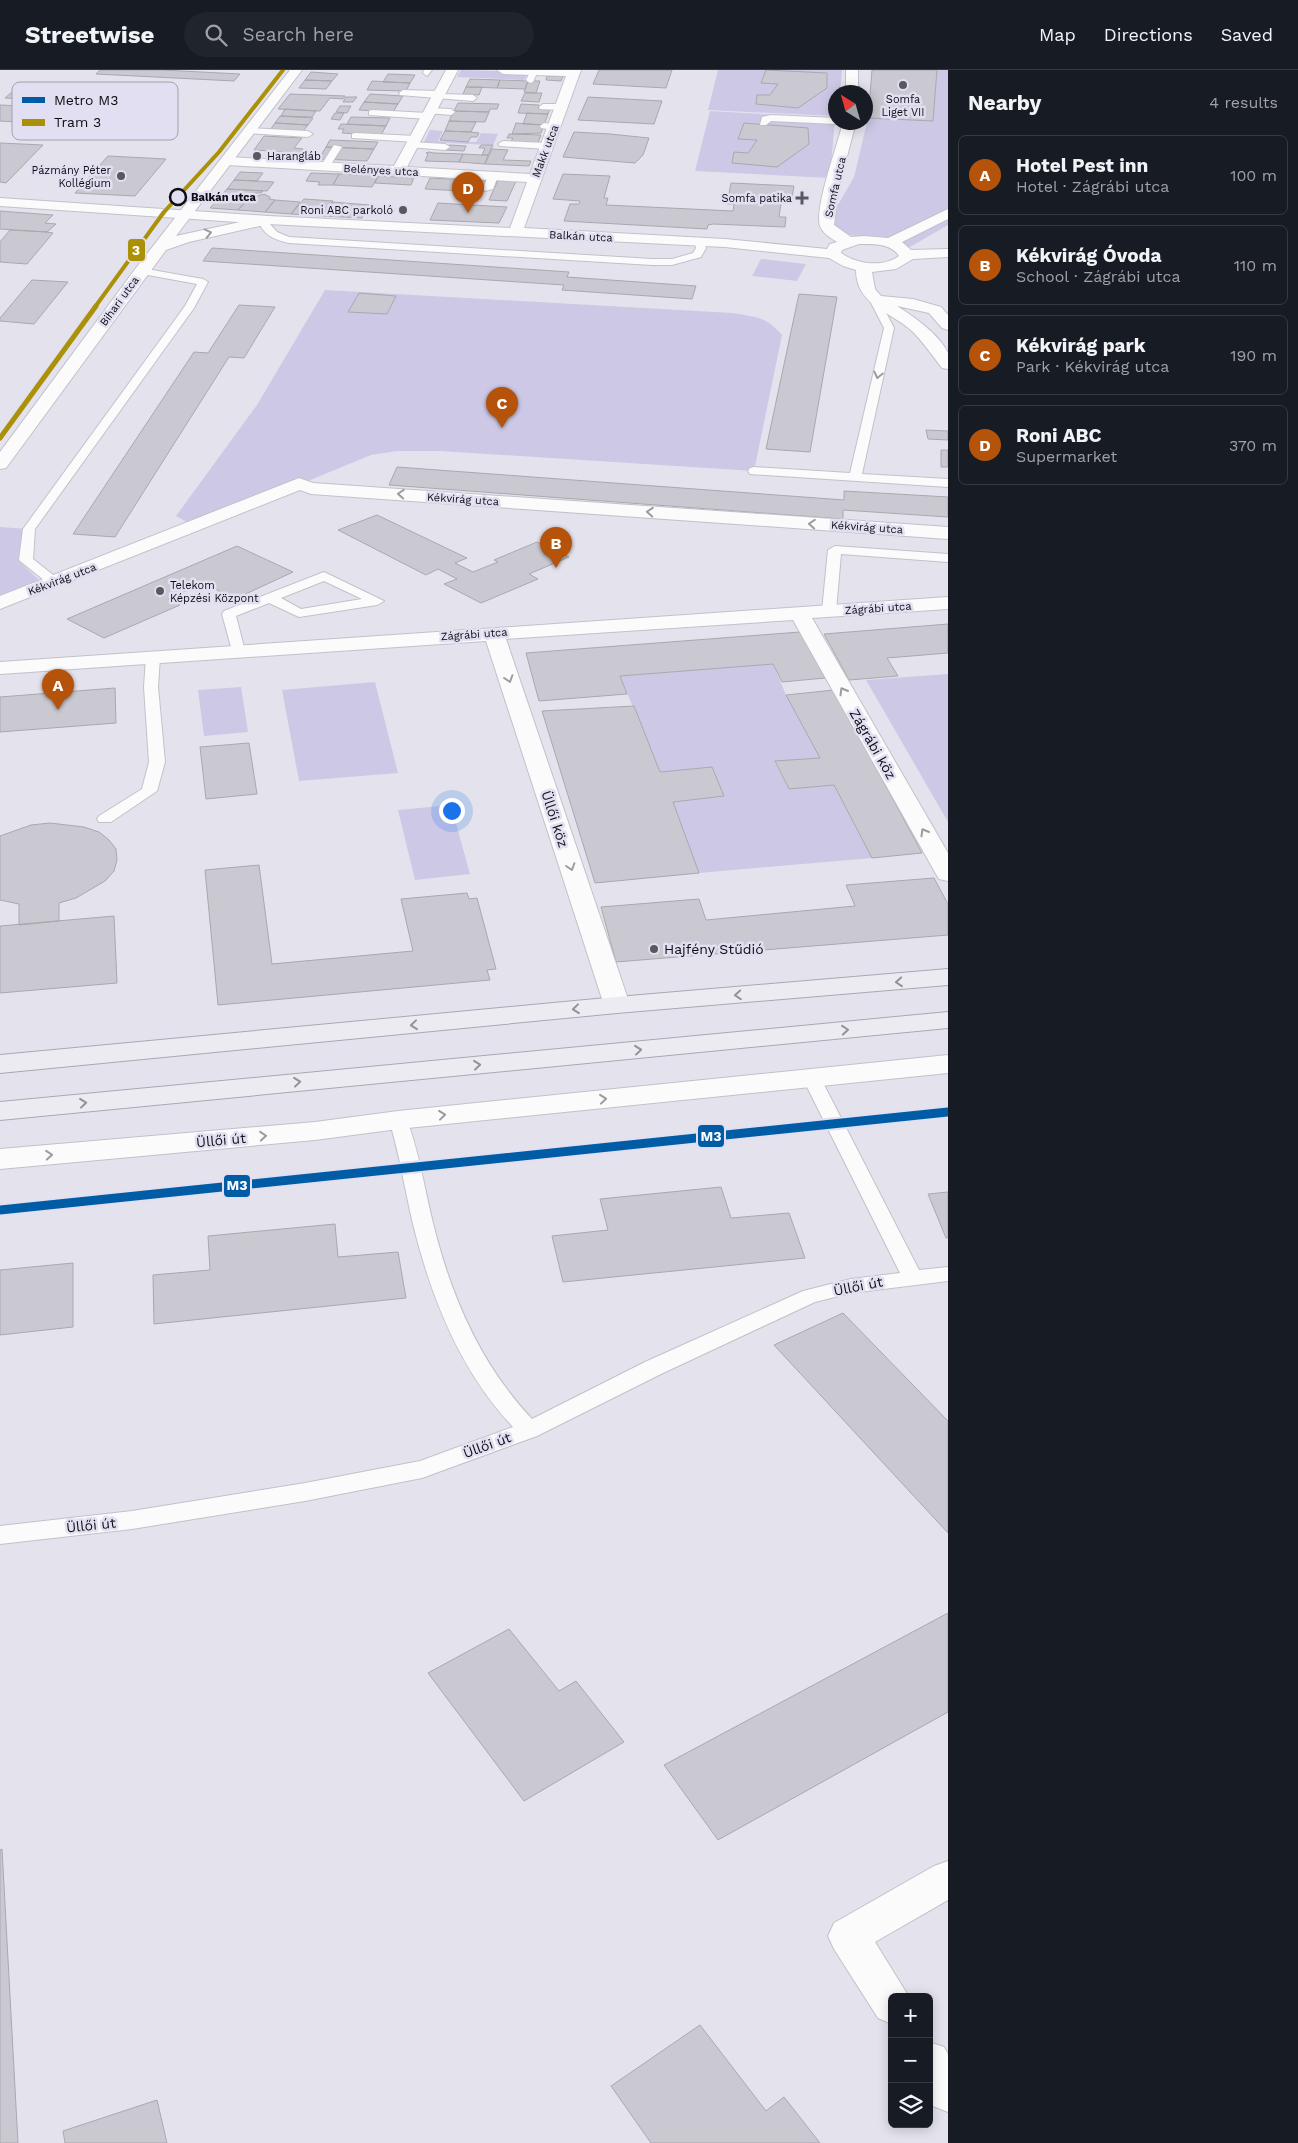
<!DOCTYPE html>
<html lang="en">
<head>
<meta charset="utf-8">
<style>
  body { margin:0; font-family:"Work Sans",sans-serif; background:#20242c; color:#f1f3f6 }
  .controls { position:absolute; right:15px; bottom:15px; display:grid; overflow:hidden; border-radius:8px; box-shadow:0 2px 12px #0003 }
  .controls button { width:45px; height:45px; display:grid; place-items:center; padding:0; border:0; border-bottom:1px solid #363941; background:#171b24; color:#f1f3f6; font:25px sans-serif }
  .compass { position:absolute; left:828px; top:15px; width:45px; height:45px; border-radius:50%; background:#171b24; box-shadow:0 2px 12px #0003; rotate:323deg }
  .you { position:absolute; left:451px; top:740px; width:18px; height:18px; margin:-12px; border:4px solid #fff; border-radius:50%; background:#1a73e8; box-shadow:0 0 0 8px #1a73e833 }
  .badge { display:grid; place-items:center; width:32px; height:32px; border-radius:50%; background:#b45309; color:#fff; font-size:16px; font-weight:700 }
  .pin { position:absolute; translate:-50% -41px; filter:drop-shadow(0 1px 2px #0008) }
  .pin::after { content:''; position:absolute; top:26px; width:18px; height:15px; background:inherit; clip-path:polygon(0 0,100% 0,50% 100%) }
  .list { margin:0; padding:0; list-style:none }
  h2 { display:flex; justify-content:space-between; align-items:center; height:65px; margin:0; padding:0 20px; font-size:21px }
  h2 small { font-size:16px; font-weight:400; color:#9ea1a6 }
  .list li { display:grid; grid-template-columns:32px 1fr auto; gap:15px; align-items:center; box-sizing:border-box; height:80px; margin:0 10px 10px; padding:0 10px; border:1px solid #363941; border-radius:8px }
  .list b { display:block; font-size:19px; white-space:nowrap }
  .list p { margin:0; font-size:16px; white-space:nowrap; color:#9ea1a6 }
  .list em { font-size:16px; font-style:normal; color:#9ea1a6 }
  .icon { flex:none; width:28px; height:28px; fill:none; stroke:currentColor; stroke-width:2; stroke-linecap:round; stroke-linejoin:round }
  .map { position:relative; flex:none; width:948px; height:2073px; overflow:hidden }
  header { display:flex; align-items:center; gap:30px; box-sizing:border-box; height:70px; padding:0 25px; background:#171b24; border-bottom:1px solid #363941 }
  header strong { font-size:24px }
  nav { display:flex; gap:28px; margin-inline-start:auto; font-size:18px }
  .search { width:350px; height:45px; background:#20242c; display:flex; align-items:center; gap:12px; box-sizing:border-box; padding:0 18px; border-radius:28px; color:#9ea1a6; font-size:19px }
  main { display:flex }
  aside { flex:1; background:#171b24 }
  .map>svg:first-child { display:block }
  .green { fill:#cdc8e6 }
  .building { fill:#cac9d1; stroke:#a9a8af }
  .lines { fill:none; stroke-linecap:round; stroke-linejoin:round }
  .lane-casing { stroke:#c2c1c9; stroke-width:2 }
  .street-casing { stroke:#c2c1c9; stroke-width:2 }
  .secondary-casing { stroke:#c2c1c9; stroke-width:2 }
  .primary-casing { stroke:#a9a7b5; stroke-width:2 }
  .lane { fill:#fbfbfc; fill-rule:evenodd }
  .street { fill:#fbfbfc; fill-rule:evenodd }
  .secondary { fill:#fbfbfc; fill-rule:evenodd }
  .primary { fill:#ecebf1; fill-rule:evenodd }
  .tram-1-far1-casing { stroke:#e1dff1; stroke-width:5.5 }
  .tram-1-casing { stroke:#e1dff1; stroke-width:8 }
  .tram-1-far1 { stroke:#ab9106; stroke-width:4 }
  .tram-1 { stroke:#ab9106; stroke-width:5 }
  .metro-1-casing { stroke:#e1dff1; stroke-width:13 }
  .metro-1 { stroke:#005ca5; stroke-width:9 }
  .oneway { stroke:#9c9c9e }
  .oneway2 { stroke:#939298 }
  .poi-dot { fill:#59585f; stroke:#e1dff1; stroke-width:2 }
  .stop-dot { fill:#e1dff1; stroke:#0e0d12; stroke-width:2.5 }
  .labels { text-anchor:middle; stroke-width:5; stroke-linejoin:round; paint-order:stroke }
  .far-poi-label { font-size:11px; fill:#0e0d12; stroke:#e1dff1; text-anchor:end }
  .far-street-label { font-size:11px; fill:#0e0d12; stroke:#e1dff1 }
  .far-stop-label { font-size:11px; font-weight:bold; fill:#0e0d12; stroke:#e1dff1; text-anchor:start }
  .street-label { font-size:14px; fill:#0e0d12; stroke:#e1dff1 }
  .poi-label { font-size:14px; fill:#0e0d12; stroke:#e1dff1; text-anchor:start }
  .key { fill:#e1dff1; stroke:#a2a0ae; stroke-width:1 }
  .key-label { font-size:14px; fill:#0e0d12 }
  .line-badge { stroke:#e1dff1; stroke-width:2 }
  .badge-label { font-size:14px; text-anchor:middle; font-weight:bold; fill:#fff }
</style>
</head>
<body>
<header>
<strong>Streetwise</strong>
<div class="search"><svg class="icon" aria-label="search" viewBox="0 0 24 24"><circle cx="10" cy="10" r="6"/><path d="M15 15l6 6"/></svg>Search here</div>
<nav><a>Map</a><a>Directions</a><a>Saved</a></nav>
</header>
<main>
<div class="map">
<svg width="948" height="2073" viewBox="0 0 948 2073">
  <rect width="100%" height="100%" fill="#e4e3ed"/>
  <path class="green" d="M461 0 528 2 524 10 457 7Z
    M718 0H842L840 22H836L835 46 708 40Z
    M937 0H948V155L910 177 831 161 827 154 854 107 868 48 933 51Z
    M710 41 835 48 830 108 695 101Z
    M430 60 443 61 438 71 476 72 481 63 498 64 493 75 424 72Z
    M761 189 806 194 797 211 752 206Z
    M325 220 732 243C755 247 766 246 782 265L754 401 440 381H397L371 385 196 457 176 446 257 335Z
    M0 457 29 459 22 463 18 490 39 510 0 525Z
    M773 594 786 625 820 688 775 692 789 719 834 715 872 788 699 803 673 732 724 726 712 697 660 702 620 606Z
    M948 604V752L866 610Z
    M375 612 398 703 299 711 282 620Z
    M241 617 248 662 204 666 198 620Z
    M451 735 470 804 415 810 398 740Z"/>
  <path class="building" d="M100 0H162L240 4 234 11 96 4Z
    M599 0H672L666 18 593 14Z
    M766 0 827 3V18L798 38 756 34 757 25H770L778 14 761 13Z
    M872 0H937L933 51 868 48Z
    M311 2 338 4 332 11 305 10Z
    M388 4 415 5 410 13 383 12Z
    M547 6H563L561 11 546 10Z
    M470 9 500 10 497 18 466 17Z
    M305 10 332 11 326 19 299 18Z
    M500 10 528 11 525 19 497 18Z
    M372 11 410 13 406 21 367 20Z
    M528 11H540L536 23 524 22Z
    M21 14 150 20 136 35 5 28Z
    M466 17H482L479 25 463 24Z
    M525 23H542L539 32 521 31Z
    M290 24 345 26 343 29 330 28 320 41 278 39Z
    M370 24 403 26 398 34 364 32Z
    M346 27H357L353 32H343Z
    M588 27 662 31 654 54 578 50Z
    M364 32 398 34 393 42 359 40Z
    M458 33 499 34 497 39H490L489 42 454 41Z
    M521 34 539 35 538 38H550L548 44 518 43Z
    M0 35 136 41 121 58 0 51Z
    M340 36H351L347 43 336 42Z
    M285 39 316 41 312 47 281 46Z
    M454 41 489 42 485 52 449 51Z
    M335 43H344L340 50 331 49Z
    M527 43 548 44 544 55 523 54Z
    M280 46 313 48 308 55 275 53Z
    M351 47 390 48 386 56 347 54Z
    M449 51 476 52 471 62 445 61Z
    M275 53 308 55 303 61 270 60Z
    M516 53 544 55 541 63 512 64Z
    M744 53 808 58 809 74 777 97 732 93 734 82 748 83 757 70 738 69Z
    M341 54 386 56 381 65 342 63 344 59H338Z
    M445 61 471 62 479 63 477 67H471L468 72 440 70Z
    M574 62 610 64 649 68 643 85 635 93 563 87Z
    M509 64 541 65 537 75 511 71 513 68H507Z
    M264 66 302 68 294 78 303 79 301 83 254 80Z
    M330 70 378 72 374 79 326 77Z
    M0 73 43 75 6 113 0 112Z
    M449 75 466 76 464 81 446 80Z
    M481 75H493L488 85H482L485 78H479Z
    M326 77 374 79 367 91 319 89Z
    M492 79 508 80 503 90 531 91 529 96 485 94Z
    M429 82 434 83 463 84 459 92 425 91 428 84 426 83Z
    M463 84 482 85H488L485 94 459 92Z
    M108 86 166 89 135 126 75 123Z
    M240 102 263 103 257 111 234 110Z
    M311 103 339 104 333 115H318L320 112 306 111Z
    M339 104 378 106 372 117 333 115Z
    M563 104 610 106 604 128H608L606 135 733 141 734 134H727L731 113 794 116 792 128 782 127 779 147H786L785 157 713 154 708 155 707 159 564 151 570 134H579L580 131 553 129Z
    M378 106 414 108 411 115 375 113Z
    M430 108 486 111 482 122 425 119Z
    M499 108 517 109 507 131 489 130Z
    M234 110 257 111 274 112 267 121 227 119Z
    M227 119 263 121 261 123H251L244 131 218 129Z
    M264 124 270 127 269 129 275 130 265 142 238 140 248 129Z
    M218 129 244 131H246L238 140 210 138Z
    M304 129 333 131 323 146 291 144Z
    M275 130 300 132 291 144 265 142Z
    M332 132 370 135 362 148 323 146Z
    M438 133 507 137 499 153 430 150Z
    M0 141 53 145 45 153 56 154 47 162 0 159Z
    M10 160 47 162 53 163 27 194 0 192V172Z
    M212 178 569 202 567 207 696 216 692 229 562 220 564 215 203 191Z
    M32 210 68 212 34 254 0 251V248Z
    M359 223 396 226 387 244 348 242Z
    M799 224 837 227 810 382 766 379Z
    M239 235 275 237 244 288 229 287 115 467 73 464 194 282 208 283Z
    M926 360 948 361V370L928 369Z
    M941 380H948V397H941Z
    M397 397 844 430V421L948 427V447L843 440V449L389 415Z
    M377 445 467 488 455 493 473 502 498 492 494 490 537 472 569 487 529 504 538 509 481 533 444 514 457 509 438 499 426 505 338 460Z
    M237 476 293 502 235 529 203 513 168 529 180 535 104 568 67 549Z
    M948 554V583L887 588 898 606 849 610 824 564Z
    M800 562 825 608 782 612 773 594 620 606 627 624 539 631 526 583Z
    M115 618 116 653 0 662V627Z
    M834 620 922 783 872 788 834 715 789 719 775 691 820 688 786 625Z
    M634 636 660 702 712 697 724 726 673 732 699 803 595 813 542 641Z
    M249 673 257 724 206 729 200 677Z
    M50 753 84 757 99 762 109 770 116 779 117 790 114 801 105 811 76 828 59 833V851L19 855V834L0 830V766L31 755Z
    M259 795 272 894 413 881 401 829 467 823 469 829 477 828 496 899 487 900 490 910 218 935 205 800Z
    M934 808 948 834V865L616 892 601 837 699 829 706 850 855 836 846 815Z
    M114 846 117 913 0 923V856Z
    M721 1117 731 1148 789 1143 805 1188 563 1212 552 1166 608 1160 600 1129Z
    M948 1122V1168H946L928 1124Z
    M335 1154 338 1187 398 1182 406 1228 154 1254 153 1205 210 1200 208 1166Z
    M73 1193V1257L0 1265V1200Z
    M843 1243 948 1351V1463L774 1275Z
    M948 1543V1642L718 1770 664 1695Z
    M509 1559 559 1621 576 1611 624 1672 524 1731 428 1603Z
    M2 1779 18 2073H0V1780Z
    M700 1955 766 2041 784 2027 820 2073H651L611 2016Z
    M157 2030 167 2073H65L63 2061Z"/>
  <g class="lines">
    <defs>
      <path id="lane" d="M424 0H432L427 6 423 3Z
        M531 0 538 1 533 12 530 13 526 10Z
        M403 20 439 21 443 24 473 25 477 28 473 31 400 25 399 23Z
        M543 34H561L565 37 561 40 540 39 539 37Z
        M430 38 451 39 455 42 451 45 427 43 426 41Z
        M372 40 428 43 432 46 428 49 369 45V41Z
        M771 45 836 48V52H839L836 54 771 51 766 55H760L762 47Z
        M544 53 557 55 558 57 554 60 541 58 540 56Z
        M251 58 308 61 313 64 308 67 248 63 247 61Z
        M355 63 416 66 421 69 416 72 352 68V64Z
        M503 71 546 73 551 76 546 79 500 76 498 74Z
        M412 72 445 74 450 77 445 80 409 77 407 75Z
        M334 75 342 77 328 99H322L320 97Z
        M311 81 319 83 306 98H300L298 96Z
        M493 103 498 106 493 119 485 121 483 119 488 106Z
        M268 147 273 150 269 153 277 162 289 167 652 189H672L693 183 696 178 695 172 700 169 705 172 706 178 701 187 672 195H652L289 173C276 170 264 166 259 152Z
        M141 198 203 209 208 212 194 238 35 459 33 489 62 512 55 516 50 515 19 490 23 459 185 236 197 214 137 203 136 201Z
        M874 226 879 229 894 258 862 404 948 409V417L750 404 748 401 750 398 754 397 850 403 884 258 869 229Z
        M835 476 948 484V492L841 484 836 541 829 545 822 541 828 480Z
        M324 502 384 531 377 535 299 547 269 533 236 546 245 581 243 584H233L222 544 224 541ZM324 511 362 529 301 539 281 528Z
        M153 583 160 587 158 617 165 692 157 721 111 752H99L97 749 99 746 142 719 149 692 144 617 146 587Z
        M811 1001 818 1003 820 1007 919 1200 948 1197V1211L851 1223 815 1232 661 1304 537 1366 422 1408 305 1431 132 1459 0 1474V1456L132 1441 305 1413 420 1391 513 1357C461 1302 432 1230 414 1158 405 1122 400 1085 389 1050L391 1046 398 1044 405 1046 407 1050C420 1085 425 1122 434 1157 452 1229 481 1295 532 1349L645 1292 803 1221 851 1209 900 1203 802 1007 804 1003Z"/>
      <path id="street" d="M446 0H458L407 97 530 104 566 6 503 4 497 0H581L524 158 725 169 827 179 830 174 837 172C831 168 823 164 820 156 814 138 838 74 843 52H856L838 121 834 155 851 167 864 166 888 168 948 139V149L902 172 911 180 948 179V187L913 189 896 199 872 202 875 219 881 226 913 229 941 237 948 245V260L942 258 929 243 897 236C913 246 940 265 948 283 948 287 948 294 948 299L942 298C932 285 923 272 912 261 890 241 856 235 856 200L843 196 829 188 725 177 268 154 0 136V128L268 146 510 158 527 112 227 95 220 91 227 87 394 96ZM859 174C873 174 891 173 899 186 883 198 856 194 841 183L842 180Z
        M846 0H858V22H846Z
        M299 408 313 413 948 457V469L311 424 300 420 0 539V526Z
        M948 527V539L812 548 948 783V811L939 809 936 804 793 550 506 569 630 935 626 941 617 943 608 941 604 935 486 571 0 604V592Z
        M948 985V1003L398 1059 315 1070 0 1099V1079L315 1052 398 1041Z
        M948 1791V1830L875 1872 909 1927H892V1954L878 1948 834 1879 828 1866 834 1853 934 1796Z
        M929 1972 944 1977 948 1984V2042L933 2036 929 2030Z"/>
      <path id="secondary" d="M290 0H302L176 166 268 146 275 150 273 153 189 172 166 180 6 398 0 399V382L136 198Z"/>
      <path id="primary" d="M948 899V915L617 943 0 1003V985L617 927Z
        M948 942V958L0 1050V1032Z"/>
    </defs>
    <use href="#lane" class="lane-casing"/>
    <use href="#street" class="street-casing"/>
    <use href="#secondary" class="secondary-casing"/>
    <use href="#primary" class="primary-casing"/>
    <use href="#lane" class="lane"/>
    <use href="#street" class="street"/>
    <use href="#secondary" class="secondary"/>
    <use href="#primary" class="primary"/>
    <defs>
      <path id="tram-1-far1" d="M95 237 164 142 219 82 283 0"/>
      <path id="tram-1" d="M0 368 96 236"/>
    </defs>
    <use href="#tram-1-far1" class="tram-1-far1-casing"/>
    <use href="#tram-1" class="tram-1-casing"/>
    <use href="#tram-1-far1" class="tram-1-far1"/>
    <use href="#tram-1" class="tram-1"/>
    <defs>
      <path id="metro-1" d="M0 1140 948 1042"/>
    </defs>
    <use href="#metro-1" class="metro-1-casing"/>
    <use href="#metro-1" class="metro-1"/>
  </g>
  <defs><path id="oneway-chevron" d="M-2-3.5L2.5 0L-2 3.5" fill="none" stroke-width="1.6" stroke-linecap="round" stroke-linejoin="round" transform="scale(1.25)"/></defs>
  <g class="oneway">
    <use href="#oneway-chevron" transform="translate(208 163) rotate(-13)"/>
    <use href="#oneway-chevron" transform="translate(878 305) rotate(103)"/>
    <use href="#oneway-chevron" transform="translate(401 424) rotate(-176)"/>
    <use href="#oneway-chevron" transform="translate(650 442) rotate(-176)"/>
    <use href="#oneway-chevron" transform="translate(812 454) rotate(-176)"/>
    <use href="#oneway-chevron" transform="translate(509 609) rotate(72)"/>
    <use href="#oneway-chevron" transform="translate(843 621) rotate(-120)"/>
    <use href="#oneway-chevron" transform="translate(924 762) rotate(-120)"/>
    <use href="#oneway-chevron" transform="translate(571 797) rotate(72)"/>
    <use href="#oneway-chevron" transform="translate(603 1029) rotate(-6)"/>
    <use href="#oneway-chevron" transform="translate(442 1045) rotate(-6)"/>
    <use href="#oneway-chevron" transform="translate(263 1066) rotate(-5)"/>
    <use href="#oneway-chevron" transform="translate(49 1085) rotate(-5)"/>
  </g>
  <g class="oneway2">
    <use href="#oneway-chevron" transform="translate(899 912) rotate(175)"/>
    <use href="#oneway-chevron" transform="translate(738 925) rotate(176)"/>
    <use href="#oneway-chevron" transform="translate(576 939) rotate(174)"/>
    <use href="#oneway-chevron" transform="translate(414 955) rotate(174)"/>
    <use href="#oneway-chevron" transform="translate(845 960) rotate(-5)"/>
    <use href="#oneway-chevron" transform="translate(638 980) rotate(-6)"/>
    <use href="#oneway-chevron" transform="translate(477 995) rotate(-6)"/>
    <use href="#oneway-chevron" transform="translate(297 1012) rotate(-6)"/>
    <use href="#oneway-chevron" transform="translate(83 1033) rotate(-6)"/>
  </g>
  <g class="poi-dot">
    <circle cx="903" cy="15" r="5"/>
    <circle cx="257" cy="86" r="5"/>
    <circle cx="121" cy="106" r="5"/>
    <path d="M799.5 120.5h5v5h5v5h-5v5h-5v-5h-5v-5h5z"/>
    <circle cx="403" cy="140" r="5"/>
    <circle cx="160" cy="521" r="5"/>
    <circle cx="654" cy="879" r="5"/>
  </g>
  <circle class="stop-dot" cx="178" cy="127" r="8"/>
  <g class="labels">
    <g class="far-poi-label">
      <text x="903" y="33" text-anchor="middle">Somfa<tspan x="903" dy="13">Liget VII</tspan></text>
      <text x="267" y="90" text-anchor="start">Harangláb</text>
      <text x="111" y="104">Pázmány Péter<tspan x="111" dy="13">Kollégium</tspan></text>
      <text x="792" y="132">Somfa patika</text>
      <text x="393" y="144">Roni ABC parkoló</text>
      <text x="170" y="519" text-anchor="start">Telekom<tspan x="170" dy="13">Képzési Központ</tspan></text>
    </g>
    <g class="far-street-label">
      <text transform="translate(545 81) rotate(-69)" y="4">Makk utca</text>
      <text transform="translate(381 100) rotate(3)" y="4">Belényes utca</text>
      <text transform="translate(835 117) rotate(-77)" y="4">Somfa utca</text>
      <text transform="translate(581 166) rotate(3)" y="4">Balkán utca</text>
      <text transform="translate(119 231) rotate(-54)" y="4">Bihari utca</text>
      <text transform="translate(463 429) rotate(4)" y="4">Kékvirág utca</text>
      <text transform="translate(867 457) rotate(4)" y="4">Kékvirág utca</text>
      <text transform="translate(62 509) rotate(-21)" y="4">Kékvirág utca</text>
      <text transform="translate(878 538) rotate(-4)" y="4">Zágrábi utca</text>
      <text transform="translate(474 564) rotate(-4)" y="4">Zágrábi utca</text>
    </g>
    <g class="far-stop-label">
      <text x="191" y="131">Balkán utca</text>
    </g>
    <g class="street-label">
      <text transform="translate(873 674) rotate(60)" y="5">Zágrábi köz</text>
      <text transform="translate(555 749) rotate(72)" y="5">Üllői köz</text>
      <text transform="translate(221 1070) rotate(-5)" y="5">Üllői út</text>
      <text transform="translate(858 1216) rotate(-11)" y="5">Üllői út</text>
      <text transform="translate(487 1375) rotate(-20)" y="5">Üllői út</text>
      <text transform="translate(91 1455) rotate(-6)" y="5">Üllői út</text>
    </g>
    <g class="poi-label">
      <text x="664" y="884">Hajfény Stűdió</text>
    </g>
  </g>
  <rect x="12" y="12" width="166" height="58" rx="8" class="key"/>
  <rect x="22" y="27" width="23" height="6" fill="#005ca5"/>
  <rect x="22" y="49" width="23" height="7" fill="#ab9106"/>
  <g class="key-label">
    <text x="54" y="35">Metro M3</text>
    <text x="54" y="57">Tram 3</text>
  </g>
  <g class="line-badge">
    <rect x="127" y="168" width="19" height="24" rx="5" fill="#ab9106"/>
    <rect x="697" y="1054" width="28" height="24" rx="5" fill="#005ca5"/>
    <rect x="223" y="1104" width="28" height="24" rx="5" fill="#005ca5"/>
  </g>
  <g class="badge-label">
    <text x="136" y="185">3</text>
    <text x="711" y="1071">M3</text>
    <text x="237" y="1120">M3</text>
  </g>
</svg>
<div class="controls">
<button>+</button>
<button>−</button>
<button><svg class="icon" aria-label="layers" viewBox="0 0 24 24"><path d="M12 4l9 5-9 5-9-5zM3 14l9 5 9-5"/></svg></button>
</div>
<svg class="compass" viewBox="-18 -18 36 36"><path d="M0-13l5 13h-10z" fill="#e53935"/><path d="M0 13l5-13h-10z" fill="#9ea1a6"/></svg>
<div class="you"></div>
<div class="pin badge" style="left:58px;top:640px">A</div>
<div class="pin badge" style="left:556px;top:498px">B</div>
<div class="pin badge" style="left:502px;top:358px">C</div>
<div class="pin badge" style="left:468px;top:143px">D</div>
</div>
<aside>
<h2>Nearby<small>4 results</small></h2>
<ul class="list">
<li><span class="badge">A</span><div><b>Hotel Pest inn</b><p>Hotel · Zágrábi utca</p></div><em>100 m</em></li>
<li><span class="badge">B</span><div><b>Kékvirág Óvoda</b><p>School · Zágrábi utca</p></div><em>110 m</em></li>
<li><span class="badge">C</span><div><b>Kékvirág park</b><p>Park · Kékvirág utca</p></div><em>190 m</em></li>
<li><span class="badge">D</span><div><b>Roni ABC</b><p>Supermarket</p></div><em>370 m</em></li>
</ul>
</aside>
</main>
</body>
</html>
